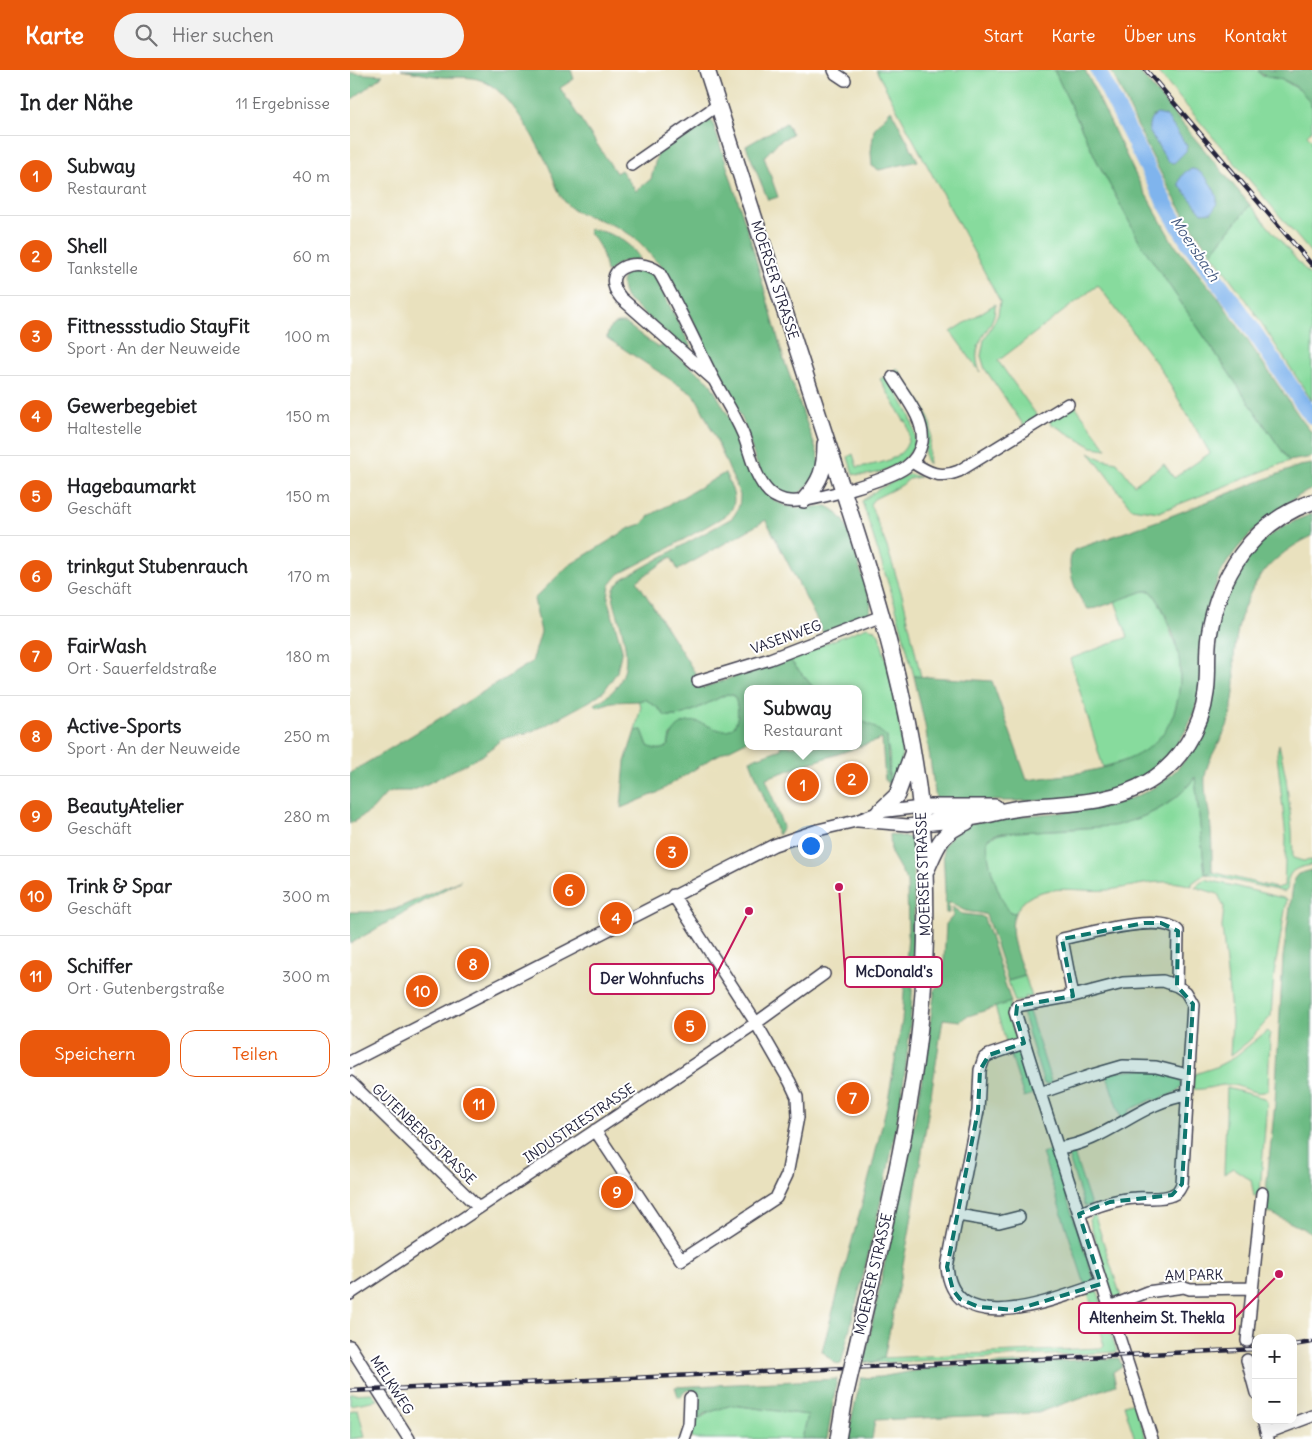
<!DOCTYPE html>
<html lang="de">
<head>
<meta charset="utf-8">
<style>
  body { margin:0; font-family:Delius,sans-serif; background:#f2f2f2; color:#202124 }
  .controls { position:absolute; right:15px; bottom:15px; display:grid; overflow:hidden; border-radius:10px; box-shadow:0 5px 20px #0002 }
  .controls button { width:45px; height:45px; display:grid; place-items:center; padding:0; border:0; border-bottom:1px solid #e0e0e0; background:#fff; color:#202124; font:25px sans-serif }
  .you { position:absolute; left:460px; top:775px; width:18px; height:18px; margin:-12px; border:4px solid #fff; border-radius:50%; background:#1a73e8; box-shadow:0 0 0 8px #1a73e833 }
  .badge { display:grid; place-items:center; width:32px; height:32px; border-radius:50%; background:#ea580c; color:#fff; font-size:16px; font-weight:700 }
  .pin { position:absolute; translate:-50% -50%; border:2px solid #fff; box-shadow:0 1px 5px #0006 }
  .popup { position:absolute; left:394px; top:615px; width:118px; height:65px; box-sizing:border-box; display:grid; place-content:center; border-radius:10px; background:#fff; filter:drop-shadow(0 1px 4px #0005); font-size:16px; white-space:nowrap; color:#757577 }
  .popup b { font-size:19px; color:#202124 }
  .popup::after { content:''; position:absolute; left:50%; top:100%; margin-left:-10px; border:10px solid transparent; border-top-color:#fff }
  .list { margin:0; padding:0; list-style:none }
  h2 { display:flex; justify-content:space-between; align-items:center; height:65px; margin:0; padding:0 20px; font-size:21px }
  h2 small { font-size:16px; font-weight:400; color:#757577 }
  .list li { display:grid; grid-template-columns:32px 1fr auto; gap:15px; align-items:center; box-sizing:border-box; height:80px; padding:0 20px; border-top:1px solid #e0e0e0 }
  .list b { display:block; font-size:19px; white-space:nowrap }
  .list p { margin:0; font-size:16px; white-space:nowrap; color:#757577 }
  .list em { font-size:16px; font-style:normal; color:#757577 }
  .actions { display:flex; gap:10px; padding:15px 20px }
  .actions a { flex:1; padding:11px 0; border:1px solid #ea580c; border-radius:15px; text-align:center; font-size:18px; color:#ea580c }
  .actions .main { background:#ea580c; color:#fff }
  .icon { flex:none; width:28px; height:28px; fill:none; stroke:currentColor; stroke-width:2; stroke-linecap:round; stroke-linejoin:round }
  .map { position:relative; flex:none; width:962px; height:1369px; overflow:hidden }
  header { display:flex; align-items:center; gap:30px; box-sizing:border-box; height:70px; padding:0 25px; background:#ea580c; color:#fff }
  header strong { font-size:24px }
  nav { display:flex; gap:28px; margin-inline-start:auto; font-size:18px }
  .search { width:350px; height:45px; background:#f2f2f2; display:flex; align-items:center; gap:12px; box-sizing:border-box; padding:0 18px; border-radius:28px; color:#757577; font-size:19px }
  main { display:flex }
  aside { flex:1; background:#fff }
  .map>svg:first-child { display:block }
  .green { fill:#87db9d; stroke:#547e6c }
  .forest { fill:#6dbb84; stroke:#486e60; fill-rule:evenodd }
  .water { fill:#7fb4ed; stroke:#506b94 }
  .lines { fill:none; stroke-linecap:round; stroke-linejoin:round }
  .river { stroke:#7fb4ed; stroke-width:16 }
  .minor-casing { stroke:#403f4f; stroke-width:14 }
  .secondary-casing { stroke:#403f4f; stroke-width:18 }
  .minor { stroke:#fff; stroke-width:11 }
  .secondary { stroke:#fff; stroke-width:15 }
  .rail-casing { stroke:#22223b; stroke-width:4.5 }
  .rail { stroke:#fff; stroke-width:2.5; stroke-dasharray:8; stroke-linecap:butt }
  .secondary-bridge-casing { stroke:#403f4f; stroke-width:18; stroke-linecap:butt }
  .secondary-bridge { stroke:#fff; stroke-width:15 }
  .marked { fill:#0f766e; fill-opacity:0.2; stroke:#0f766e; stroke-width:4; stroke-dasharray:10 6; stroke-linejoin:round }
  .labels { text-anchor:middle; stroke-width:4; stroke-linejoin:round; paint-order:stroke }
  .street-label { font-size:14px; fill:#22223b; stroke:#fff }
  .water-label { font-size:15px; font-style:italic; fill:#475c82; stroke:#fff }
  .leader { fill:none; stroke:#c2185b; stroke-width:2 }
  .callout-dot { fill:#c2185b; stroke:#fff; stroke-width:2 }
  .callout { fill:#fff; stroke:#c2185b; stroke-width:2 }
  .callout-label { font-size:15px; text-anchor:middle; font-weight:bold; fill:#22223b }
</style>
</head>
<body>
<header>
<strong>Karte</strong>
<div class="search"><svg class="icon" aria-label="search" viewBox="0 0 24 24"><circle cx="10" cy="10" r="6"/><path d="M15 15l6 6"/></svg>Hier suchen</div>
<nav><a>Start</a><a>Karte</a><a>Über uns</a><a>Kontakt</a></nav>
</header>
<main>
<aside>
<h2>In der Nähe<small>11 Ergebnisse</small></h2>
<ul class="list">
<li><span class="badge">1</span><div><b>Subway</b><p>Restaurant</p></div><em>40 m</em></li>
<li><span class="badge">2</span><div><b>Shell</b><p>Tankstelle</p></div><em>60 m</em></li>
<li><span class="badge">3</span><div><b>Fittnessstudio StayFit</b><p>Sport · An der Neuweide</p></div><em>100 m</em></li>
<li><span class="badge">4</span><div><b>Gewerbegebiet</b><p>Haltestelle</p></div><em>150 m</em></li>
<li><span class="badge">5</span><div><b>Hagebaumarkt</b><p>Geschäft</p></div><em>150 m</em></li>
<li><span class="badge">6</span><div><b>trinkgut Stubenrauch</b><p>Geschäft</p></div><em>170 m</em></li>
<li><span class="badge">7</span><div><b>FairWash</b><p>Ort · Sauerfeldstraße</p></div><em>180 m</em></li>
<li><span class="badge">8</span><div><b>Active-Sports</b><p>Sport · An der Neuweide</p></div><em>250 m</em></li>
<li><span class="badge">9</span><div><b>BeautyAtelier</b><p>Geschäft</p></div><em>280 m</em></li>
<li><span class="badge">10</span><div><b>Trink &amp; Spar</b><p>Geschäft</p></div><em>300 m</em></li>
<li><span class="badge">11</span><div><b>Schiffer</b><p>Ort · Gutenbergstraße</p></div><em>300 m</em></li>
</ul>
<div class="actions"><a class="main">Speichern</a><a>Teilen</a></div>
</aside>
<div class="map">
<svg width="962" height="1369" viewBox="0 0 962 1369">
  <rect width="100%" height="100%" fill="#fff"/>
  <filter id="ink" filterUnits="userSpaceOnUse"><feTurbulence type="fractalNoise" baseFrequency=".02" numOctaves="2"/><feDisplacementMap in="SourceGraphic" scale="10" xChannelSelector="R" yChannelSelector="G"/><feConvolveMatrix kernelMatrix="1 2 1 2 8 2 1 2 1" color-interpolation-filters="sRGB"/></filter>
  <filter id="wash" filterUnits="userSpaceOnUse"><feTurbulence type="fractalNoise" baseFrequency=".0096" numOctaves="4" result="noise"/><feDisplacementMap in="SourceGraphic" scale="20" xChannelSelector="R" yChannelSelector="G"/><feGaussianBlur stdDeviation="1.12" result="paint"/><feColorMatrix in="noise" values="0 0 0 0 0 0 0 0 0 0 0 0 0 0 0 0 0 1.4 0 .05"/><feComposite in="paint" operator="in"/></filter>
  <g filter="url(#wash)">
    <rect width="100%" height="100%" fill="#e9e1be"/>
    <path class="green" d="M526 0H704L747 91 791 174 939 391 809 442 781 438 739 382 751 389 767 392 784 415 814 394 824 408 860 383 810 298 748 215 648 291 688 347 674 356 635 299 631 286 634 270 648 245 650 231Z
      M806 0H907L912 6 933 10 953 22 962 37V60L957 65 962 70V184Z
      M900 135 962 208V331L897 231 861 183Z
      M645 234C647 260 617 269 630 302L601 262Z
      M547 298C558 315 580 339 581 359 582 371 577 382 579 394 569 384 580 368 577 356 572 336 555 317 544 301Z
      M536 306C554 335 588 376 541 397 530 403 516 407 503 404L498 387 503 384 507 397C534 394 569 386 556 351H554L530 309Z
      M724 334 757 379 742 377 700 353V349Z
      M559 404 570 407 559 409 552 415 524 429 520 434 537 477 553 528 571 607 564 606 546 538 512 431 527 420Z
      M794 521H801C812 534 817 550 822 566 824 572 827 578 829 584 830 590 830 597 830 603 831 633 821 662 796 681 784 689 767 693 753 697L720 589 778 567 765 531Z
      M517 557 524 559 529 564C539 602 558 667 550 705 549 711 542 719 539 725 538 692 549 662 508 650V619H465L438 588Z
      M377 624 383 625C390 634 391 661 374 661 366 661 355 654 347 652L320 665 318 676C310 681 306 680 298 676L292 660 285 661 291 636 288 631 295 629 308 638 315 646H326L340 642Z
      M929 674 936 708 942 759 943 788 953 791 962 790V795C952 797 940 798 938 810 937 816 939 818 935 822L855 804 842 813V816C809 806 788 817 757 820 727 823 684 808 665 843L660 842 656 838C648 822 634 786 638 769 651 761 668 762 682 761 742 758 807 760 845 707L855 803 862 802 926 818 934 816 936 768 927 684Z
      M855 809 937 829 924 904 921 946 899 971 880 986 882 951 872 857 874 837 868 824 845 817Z
      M675 906 682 927H675V930L665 932 658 911Z
      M661 932 658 944 666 970 657 975 645 937Z
      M678 938 702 1014H694L672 942Z
      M917 961 920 964 918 1020C908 1027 894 1017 883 1015 869 1013 856 1021 843 1019V1007L845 1004 866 997 883 988Z
      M669 980 683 1024 674 1027 660 983Z
      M798 999 829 1007 832 1016 826 1022 808 1030 803 1029 779 1040 777 1045 771 1049 756 1003Z
      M877 1018 914 1028 917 1032 910 1122 906 1126H904L901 1110 883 1098 874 1104Z
      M722 1078 741 1136H734L717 1082Z
      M701 1080 744 1210 735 1215 692 1083Z
      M744 1143 771 1227H766L763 1226 739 1150Z
      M744 1221 748 1222 767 1282 521 1293 534 1288 751 1278 754 1275 738 1223Z
      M22 1323 27 1330 0 1335V1324Z
      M784 1332 796 1369H785L774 1335Z
      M382 1335 458 1345 452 1369H344L341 1366C345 1344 363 1341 382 1335Z
      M8 1339 15 1367 0 1369V1341Z"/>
    <path class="forest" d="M51 0H221L224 9 210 18 266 103 271 100 286 121 301 109 308 81 356 50H362L400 168 434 290 468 385 470 401C459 414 450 431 431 424 424 422 417 415 414 409 404 392 400 370 393 351 381 324 358 298 353 269L311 195C303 190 300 183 293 176 285 167 274 160 262 155 247 147 225 146 215 132 205 120 204 105 196 91 184 68 161 25 137 13 124 5 107 8 93 7 79 6 65 2 51 0Z
      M704 0H735L790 114 823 173 870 230 951 349 962 363V387L939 391 791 174 747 91Z
      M761 0H788L900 135 861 183C818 128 791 62 761 0ZM803 46H816L820 53 818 92 800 61 799 57Z
      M907 0H938L941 2 942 0H962V37C957 25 945 14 933 10 922 6 915 9 907 0Z
      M0 3 33 5 0 31Z
      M541 40 568 91 529 100 522 96 521 82 524 59Z
      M436 53 442 64 428 72 414 87 428 127 418 130 396 76Z
      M240 159C259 161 279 171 289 187L287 190C275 190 267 193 259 202H256C253 184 252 177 239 163V160Z
      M282 199 299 202 304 206 345 284 344 287 276 228C270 216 270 207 282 199Z
      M270 253H275L307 277 313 276 359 311 383 354 403 405 425 431 436 436 449 438 477 436 484 440 495 452 521 533 520 544 516 550 474 564 416 450 328 500 321 487 287 511 349 609 352 618 438 588 465 619H398V670L364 687 307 723 271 738 275 692 285 661 292 660 298 676C306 680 310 681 318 676 321 660 331 649 348 652 357 654 366 661 375 660 391 660 390 634 383 625L377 624 340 642 326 646H315L308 638 295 629 288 631 262 632 247 637 245 634C284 613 279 583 268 546 266 539 263 531 263 523 264 517 268 512 274 508L382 448C388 441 390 435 390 425L368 373 349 333 344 325 257 268C258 259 261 254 270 253Z
      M962 394V419C931 433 890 469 873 499 865 514 860 530 856 545 850 567 853 590 851 613 845 663 809 709 759 722 703 735 643 730 586 730L575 655 564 606 642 611 677 710C753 700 833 696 830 598 829 576 816 538 801 521H794L747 538 738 539C727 528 713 493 724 480L813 449 949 396Z
      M375 403C381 417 390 431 378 444L317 479 269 504 260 515 258 527 259 534 272 579 267 602 254 621 240 631 194 656 177 663 152 669 133 685 71 717 61 721H45L36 724 22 740 0 754V703L182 592 191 562 184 529 218 496 280 458 292 454 299 446Z
      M962 444V466C909 491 889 530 884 587 884 596 885 605 885 613 884 624 882 637 880 647 875 668 857 687 855 707 854 721 858 735 860 748 862 766 862 784 862 802L855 804 845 707C825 735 797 747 764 756L653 763 644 765 638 769C634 785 649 829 660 842L665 843C657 863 668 887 675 906L658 911 636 845C630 842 623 843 616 841 609 839 606 833 598 833L599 843H596L593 776C599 770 607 758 615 755 625 751 638 751 649 749 710 739 780 747 827 699 846 680 858 647 864 621 868 599 864 575 867 553 869 540 875 529 880 517 900 477 919 460 962 444Z
      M508 650C519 653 528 659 537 667L539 710 538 714 535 710 532 669 416 708 433 757 428 765 400 690 431 679 430 676H508Z
      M540 764 561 768 563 775C565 848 565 922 556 994 543 1095 515 1196 491 1294L484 1293 472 1281 522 1097 538 1030 552 951 558 865 557 811 541 783Z
      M962 800V1163L914 1140 925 1033 933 887 944 809 948 804Z
      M111 810 0 874V842H33L48 838Z
      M602 837 612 844 631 846 634 848 661 932 615 947 611 951 593 949 559 1164 534 1288 527 1291 514 1293 569 1027 585 919 593 911 596 854 603 846Z
      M769 1288 772 1296 763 1302 766 1315 688 1343 525 1350 522 1369H497L511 1308 530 1307 587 1297Z
      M487 1309 477 1369H452L458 1345 382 1335 354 1344 342 1357 348 1326C344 1318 335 1318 331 1327L328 1326 325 1317Z"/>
    <path class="water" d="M807 44 816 46 837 76 836 81 824 93 818 92 799 61C798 54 801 47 807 44Z
      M842 99C852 99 868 121 867 131 867 135 864 139 862 142L852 143 829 115C830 106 834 101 842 99Z"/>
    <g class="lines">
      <path class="river" d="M748 0 814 131 837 170 890 241 946 324 962 346"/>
    </g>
  </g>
  <g filter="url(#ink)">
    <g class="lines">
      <defs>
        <path id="minor" d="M484 0 486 4 495 10
          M282 95 368 35
          M364 310 271 228C247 199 286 185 309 202 328 235 344 270 361 304 371 324 384 343 393 364 401 384 404 407 419 422 424 427 434 431 440 431 460 433 540 409 556 397 564 391 570 382 572 372 575 349 554 326 543 307
          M562 392C579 403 590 409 609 401L718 334
          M348 611 420 589 532 546
          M508 751 558 755 573 753
          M723 926 712 869C735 864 812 842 828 861L827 916
          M674 973 639 985 634 988 630 1000 628 1041 597 1197C604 1273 709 1227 751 1214
          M0 992 424 775 468 760 506 751 529 742 571 737
          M0 1012 128 1137
          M690 1023 742 1005 773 996 806 997 838 1005
          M245 1060 331 1190 426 1128 437 1105 448 1047 447 1027 440 1012 406 953 323 825
          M708 1078C755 1073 790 1032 837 1025
          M729 1144C748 1135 765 1129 786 1128 797 1127 811 1130 822 1125 828 1123 829 1120 832 1114L843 934 836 922 827 916 813 911 773 913 723 926 672 935 667 936 665 942 690 1023 802 1369
          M608 1145 649 1152 669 1147
          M0 1224 406 953 474 904
          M759 1237 797 1222 834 1217 840 1219 902 1218
          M897 1271 912 1123
          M0 1276 59 1369
          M897 1290 906 1323
          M913 1350 918 1369
          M917 1363 962 1346
          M334 1369 339 1354 340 1328"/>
        <path id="secondary" d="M357 0C396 123 436 245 476 368 522 509 571 652 575 801 577 861 575 922 567 981 554 1084 527 1186 504 1288
          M454 430C471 411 475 399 475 374
          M571 737H645
          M529 742 547 725 562 684
          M573 753C590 751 608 750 625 747 640 745 655 740 670 738 715 732 757 736 798 712 829 694 852 658 856 623 859 604 856 584 859 566 868 506 903 452 962 432
          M577 799C588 774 591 763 617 752
          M488 1369 495 1327"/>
      </defs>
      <use href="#minor" class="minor-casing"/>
      <use href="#secondary" class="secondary-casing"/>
      <use href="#minor" class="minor"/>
      <use href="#secondary" class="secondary"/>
      <defs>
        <path id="rail" d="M796 0 962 195
          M943 1275 962 1272
          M0 1321 906 1279"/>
      </defs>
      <use href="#rail" class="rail-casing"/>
      <use href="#rail" class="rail"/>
      <defs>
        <path id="secondary-bridge" d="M495 1327 504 1288"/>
      </defs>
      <use href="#secondary-bridge" class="secondary-bridge-casing"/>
      <use href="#secondary-bridge" class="secondary-bridge"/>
    </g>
  </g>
  <path class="marked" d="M794 853H811L828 861 827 916 843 934 832 1114 822 1125 760 1132 729 1144 751 1214 665 1240 629 1237 610 1229 603 1220 597 1197 628 1041 630 1000 639 985 674 973 666 946 667 936 723 926 712 869Z"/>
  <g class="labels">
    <g class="street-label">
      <text transform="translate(425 210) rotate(72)" y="5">MOERSER STRASSE</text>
      <text transform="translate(436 567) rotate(-20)" y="5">VASENWEG</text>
      <text transform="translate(573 804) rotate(-92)" y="5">MOERSER STRASSE</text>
      <text transform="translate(229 1053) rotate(-34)" y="5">INDUSTRIESTRASSE</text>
      <text transform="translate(74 1064) rotate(44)" y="5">GUTENBERGSTRASSE</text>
      <text transform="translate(523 1204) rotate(-77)" y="5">MOERSER STRASSE</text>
      <text transform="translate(844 1205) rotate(-1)" y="5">AM PARK</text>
      <text transform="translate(42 1315) rotate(57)" y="5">MELKWEG</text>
    </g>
    <g class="water-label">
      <text transform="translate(845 179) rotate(56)" y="5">Moersbach</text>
    </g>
  </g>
  <path class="leader" d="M489 817L495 902M399 841L364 909M929 1204L885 1248"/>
  <g class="callout-dot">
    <circle cx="489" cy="817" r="5"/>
    <circle cx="399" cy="841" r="5"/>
    <circle cx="929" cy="1204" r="5"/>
  </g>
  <g class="callout">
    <rect x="495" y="887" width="97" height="30" rx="5"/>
    <rect x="240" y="894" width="124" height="30" rx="5"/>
    <rect x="729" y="1233" width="156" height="30" rx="5"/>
  </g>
  <g class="callout-label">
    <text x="544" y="907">McDonald's</text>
    <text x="302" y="914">Der Wohnfuchs</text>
    <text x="807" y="1253">Altenheim St. Thekla</text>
  </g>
</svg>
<div class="controls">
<button>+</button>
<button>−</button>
</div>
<div class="you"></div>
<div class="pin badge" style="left:453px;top:715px">1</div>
<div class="popup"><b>Subway</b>Restaurant</div>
<div class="pin badge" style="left:502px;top:709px">2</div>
<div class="pin badge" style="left:322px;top:782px">3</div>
<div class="pin badge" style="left:266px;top:848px">4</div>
<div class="pin badge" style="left:340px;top:956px">5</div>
<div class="pin badge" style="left:219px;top:820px">6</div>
<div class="pin badge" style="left:503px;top:1028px">7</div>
<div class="pin badge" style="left:123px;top:894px">8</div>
<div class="pin badge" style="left:267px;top:1122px">9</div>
<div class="pin badge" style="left:72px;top:921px">10</div>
<div class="pin badge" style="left:129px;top:1034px">11</div>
</div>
</main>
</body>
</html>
